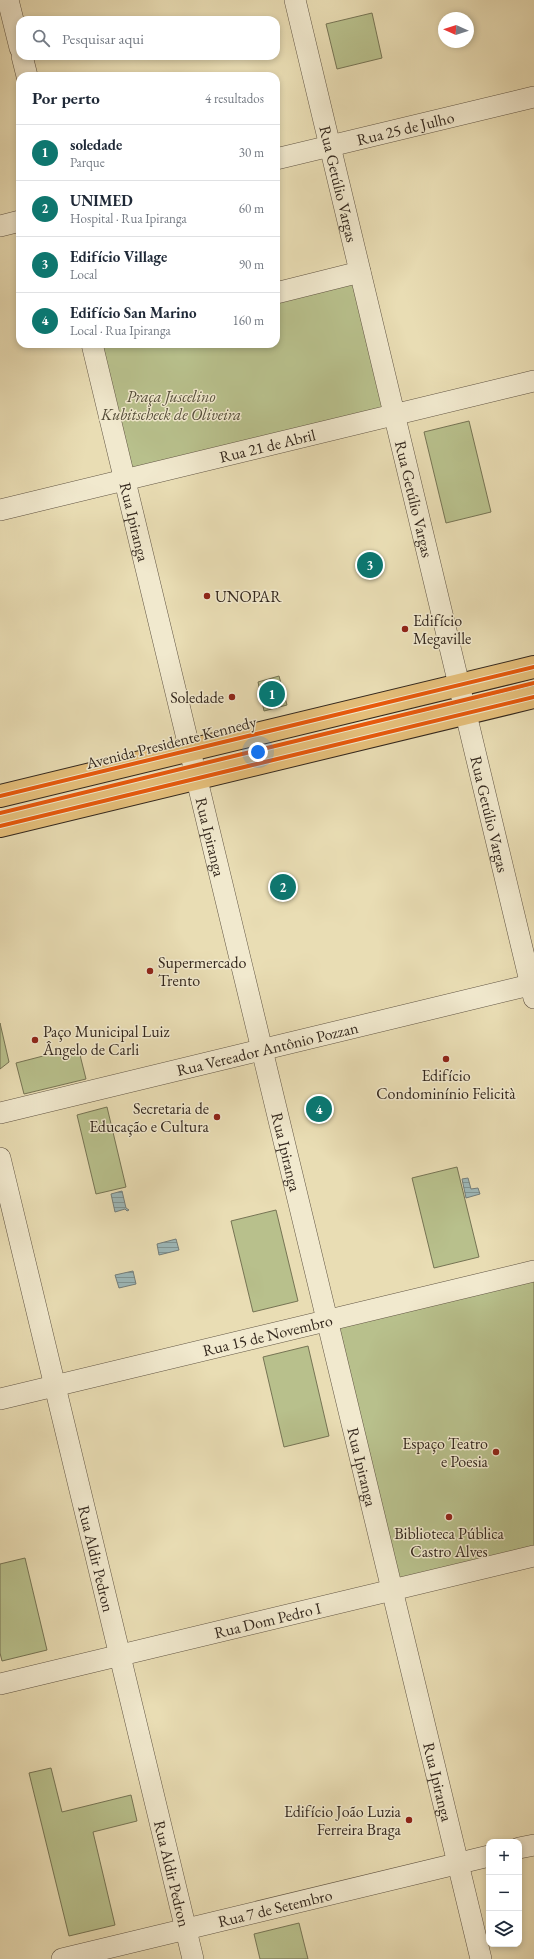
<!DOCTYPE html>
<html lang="pt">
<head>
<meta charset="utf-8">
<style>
  body { margin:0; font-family:"EB Garamond",serif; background:#f2f2f3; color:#1f2937 }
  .controls { position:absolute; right:12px; bottom:12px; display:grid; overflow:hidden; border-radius:8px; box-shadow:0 2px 6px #0003 }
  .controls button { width:36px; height:36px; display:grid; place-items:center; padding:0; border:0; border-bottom:1px solid #e0e1e3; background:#fff; color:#1f2937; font:20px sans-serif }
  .compass { position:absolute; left:438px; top:12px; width:36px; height:36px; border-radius:50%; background:#fff; box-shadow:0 2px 6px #0003; rotate:273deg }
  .you { position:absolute; left:258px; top:752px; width:14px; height:14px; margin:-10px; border:3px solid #fff; border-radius:50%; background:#1a73e8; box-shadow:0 0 0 6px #1a73e833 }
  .badge { display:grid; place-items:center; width:26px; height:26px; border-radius:50%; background:#0f766e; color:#fff; font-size:13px; font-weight:700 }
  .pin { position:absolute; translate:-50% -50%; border:2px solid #fff; box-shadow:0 1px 4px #0006 }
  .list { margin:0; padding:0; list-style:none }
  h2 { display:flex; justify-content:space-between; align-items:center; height:52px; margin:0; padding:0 16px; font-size:17px }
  h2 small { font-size:13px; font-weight:400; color:#747a83 }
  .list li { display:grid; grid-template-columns:26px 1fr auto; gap:12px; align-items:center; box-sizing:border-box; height:56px; padding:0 16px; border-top:1px solid #e0e1e3 }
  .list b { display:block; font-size:15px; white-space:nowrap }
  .list p { margin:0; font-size:13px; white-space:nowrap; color:#747a83 }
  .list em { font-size:13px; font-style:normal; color:#747a83 }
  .icon { flex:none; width:22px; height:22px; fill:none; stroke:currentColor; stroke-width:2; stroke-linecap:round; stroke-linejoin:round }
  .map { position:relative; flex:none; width:534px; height:1959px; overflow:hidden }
  .search { position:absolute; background:#fff; box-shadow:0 2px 6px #0003; left:16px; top:16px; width:264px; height:44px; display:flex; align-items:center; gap:10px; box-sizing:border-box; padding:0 14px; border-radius:12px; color:#747a83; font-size:15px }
  .panel { position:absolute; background:#fff; box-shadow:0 2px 6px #0003; left:16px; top:72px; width:264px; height:276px; border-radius:12px }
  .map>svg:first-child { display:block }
  .green { fill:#b8c08c; stroke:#767454 }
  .water { fill:url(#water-rules); stroke:#737e7b }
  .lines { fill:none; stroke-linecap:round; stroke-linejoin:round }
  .minor-casing { stroke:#605443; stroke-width:22 }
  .major-casing { stroke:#33271d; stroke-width:24 }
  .minor { stroke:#f1e9ce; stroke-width:21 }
  .major { stroke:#e4be7a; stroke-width:22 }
  .cycleway-casing { stroke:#f1e9ce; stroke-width:6 }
  .cycleway { stroke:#e8590c; stroke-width:4 }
  .poi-dot { fill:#8f2418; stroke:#f1e9ce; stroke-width:1.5 }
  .labels { text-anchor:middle; stroke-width:3; stroke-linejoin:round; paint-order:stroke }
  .street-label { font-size:16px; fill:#33271d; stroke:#f1e9ce }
  .park-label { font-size:16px; font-style:italic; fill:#544d39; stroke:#f1e9ce }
  .poi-label { font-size:16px; fill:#33271d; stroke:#f1e9ce; text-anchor:start }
</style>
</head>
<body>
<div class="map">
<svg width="534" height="1959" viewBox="0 0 534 1959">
  <defs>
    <pattern id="water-rules" width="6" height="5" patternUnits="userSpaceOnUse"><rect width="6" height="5" fill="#9db8b9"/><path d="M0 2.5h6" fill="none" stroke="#819696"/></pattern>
  </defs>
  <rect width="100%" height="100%" fill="#e9ddb4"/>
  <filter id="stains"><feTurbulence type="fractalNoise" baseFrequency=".005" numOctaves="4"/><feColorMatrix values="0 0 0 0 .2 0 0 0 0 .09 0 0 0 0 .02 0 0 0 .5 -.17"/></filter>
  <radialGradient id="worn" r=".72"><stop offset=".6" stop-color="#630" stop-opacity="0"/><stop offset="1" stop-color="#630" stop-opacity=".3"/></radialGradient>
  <path class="green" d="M372 13 382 58 337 69 326 24Z
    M360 272 394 415 125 480 92 344H276V293Z
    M469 421 491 512 446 523 424 432Z
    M279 676 287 705 264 711 258 682Z
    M0 1023 9 1062 0 1069Z
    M78 1047 86 1079 24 1094 16 1063Z
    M107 1107 126 1187 96 1194 77 1115Z
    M457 1167 479 1257 434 1268 412 1178Z
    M276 1210 298 1301 253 1312 231 1221Z
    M534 1271V1556L392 1590 327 1321Z
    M308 1346 329 1436 284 1447 263 1357Z
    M25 1558 47 1650 2 1661 0 1653V1564Z
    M51 1768 62 1812 131 1795 137 1821 93 1832 115 1925 69 1936 29 1773Z
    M299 1923 308 1959H260L254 1934Z"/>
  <path class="water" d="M468 1178 471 1189 478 1188 480 1194 466 1198 462 1179Z
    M122 1191 126 1208 129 1210 127 1211 125 1209 115 1212 111 1194Z
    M176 1239 179 1250 159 1255 157 1244Z
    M133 1271 136 1284 119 1288 115 1275Z"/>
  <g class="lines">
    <defs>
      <g id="minor">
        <path d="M8 0 20 48"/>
        <path id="s1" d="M295 0 534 998"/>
        <path d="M22 56 27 76"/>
        <path id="s2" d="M276 159 534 97"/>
        <path d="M0 226 20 221"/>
        <path d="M276 293 360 272"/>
        <path id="s3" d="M92 344 481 1959"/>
        <path id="s4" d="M0 510 534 381"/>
        <path id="s5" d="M0 1113 534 984"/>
        <path id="s6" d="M0 1158 193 1959"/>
        <path id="s7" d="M0 1399 534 1271"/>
        <path id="s8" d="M0 1684 534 1556"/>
        <path d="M519 1848 534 1845"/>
        <path id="s9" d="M62 1959 489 1856"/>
      </g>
      <path id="major" d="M0 796 534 667
        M0 826 534 697"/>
    </defs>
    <use href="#minor" class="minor-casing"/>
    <use href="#major" class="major-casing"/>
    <use href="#minor" class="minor"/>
    <use href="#major" class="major"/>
    <defs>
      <path id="cycleway" d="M0 796 534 667
        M0 813 534 683
        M0 826 534 697"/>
    </defs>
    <use href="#cycleway" class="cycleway-casing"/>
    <use href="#cycleway" class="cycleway"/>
  </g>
  <g class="poi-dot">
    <circle cx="207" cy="596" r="4"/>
    <circle cx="405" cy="629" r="4"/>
    <circle cx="232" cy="697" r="4"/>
    <circle cx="150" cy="971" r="4"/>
    <circle cx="35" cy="1040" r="4"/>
    <circle cx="446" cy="1059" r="4"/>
    <circle cx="217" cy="1117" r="4"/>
    <circle cx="496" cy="1452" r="4"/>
    <circle cx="449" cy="1517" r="4"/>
    <circle cx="409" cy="1820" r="4"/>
  </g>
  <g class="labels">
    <g class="street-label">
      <text dy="6" stroke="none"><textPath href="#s2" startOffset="133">Rua 25 de Julho</textPath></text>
      <text dy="6" stroke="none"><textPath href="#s1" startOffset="189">Rua Getúlio Vargas</textPath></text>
      <text dy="6" stroke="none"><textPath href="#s4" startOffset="275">Rua 21 de Abril</textPath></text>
      <text dy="6" stroke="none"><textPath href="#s1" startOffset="513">Rua Getúlio Vargas</textPath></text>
      <text dy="6" stroke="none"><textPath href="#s3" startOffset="183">Rua Ipiranga</textPath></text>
      <text transform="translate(171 742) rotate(-14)" y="6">Avenida Presidente Kennedy</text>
      <text dy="6" stroke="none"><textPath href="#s1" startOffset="837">Rua Getúlio Vargas</textPath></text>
      <text dy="6" stroke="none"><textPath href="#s3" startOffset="507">Rua Ipiranga</textPath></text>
      <text dy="6" stroke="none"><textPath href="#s5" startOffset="275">Rua Vereador Antônio Pozzan</textPath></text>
      <text dy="6" stroke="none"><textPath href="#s3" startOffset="831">Rua Ipiranga</textPath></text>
      <text dy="6" stroke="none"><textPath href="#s7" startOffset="275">Rua 15 de Novembro</textPath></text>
      <text dy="6" stroke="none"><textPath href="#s3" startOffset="1155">Rua Ipiranga</textPath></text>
      <text dy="6" stroke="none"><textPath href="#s6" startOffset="412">Rua Aldir Pedron</textPath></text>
      <text dy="6" stroke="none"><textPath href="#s8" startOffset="275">Rua Dom Pedro I</textPath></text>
      <text dy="6" stroke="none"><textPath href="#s3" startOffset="1479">Rua Ipiranga</textPath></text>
      <text dy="6" stroke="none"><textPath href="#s6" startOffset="736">Rua Aldir Pedron</textPath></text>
      <text dy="6" stroke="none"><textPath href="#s9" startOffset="219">Rua 7 de Setembro</textPath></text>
    </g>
    <g class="park-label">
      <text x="171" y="402">Praça Juscelino<tspan x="171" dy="18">Kubitscheck de Oliveira</tspan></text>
    </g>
    <g class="poi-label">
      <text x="215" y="602">UNOPAR</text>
      <text x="413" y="626">Edifício<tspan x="413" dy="18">Megaville</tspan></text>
      <text x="224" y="703" text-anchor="end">Soledade</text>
      <text x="158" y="968">Supermercado<tspan x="158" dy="18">Trento</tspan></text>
      <text x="43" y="1037">Paço Municipal Luiz<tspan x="43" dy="18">Ângelo de Carli</tspan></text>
      <text x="446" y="1081" text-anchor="middle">Edifício<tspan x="446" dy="18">Condominínio Felicità</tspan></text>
      <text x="209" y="1114" text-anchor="end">Secretaria de<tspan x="209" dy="18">Educação e Cultura</tspan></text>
      <text x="488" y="1449" text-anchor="end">Espaço Teatro<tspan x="488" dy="18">e Poesia</tspan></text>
      <text x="449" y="1539" text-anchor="middle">Biblioteca Pública<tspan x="449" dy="18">Castro Alves</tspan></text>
      <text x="401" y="1817" text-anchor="end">Edifício João Luzia<tspan x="401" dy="18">Ferreira Braga</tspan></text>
    </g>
  </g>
  <rect width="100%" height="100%" filter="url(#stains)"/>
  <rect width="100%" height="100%" fill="url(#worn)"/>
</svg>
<div class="controls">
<button>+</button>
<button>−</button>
<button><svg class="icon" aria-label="layers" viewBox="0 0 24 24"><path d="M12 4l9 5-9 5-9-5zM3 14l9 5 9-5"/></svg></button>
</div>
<svg class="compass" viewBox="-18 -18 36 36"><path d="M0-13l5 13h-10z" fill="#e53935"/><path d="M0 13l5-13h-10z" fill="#747a83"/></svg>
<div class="you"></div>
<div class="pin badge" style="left:272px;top:694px">1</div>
<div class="pin badge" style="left:283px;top:887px">2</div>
<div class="pin badge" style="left:370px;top:565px">3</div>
<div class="pin badge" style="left:319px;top:1109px">4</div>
<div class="search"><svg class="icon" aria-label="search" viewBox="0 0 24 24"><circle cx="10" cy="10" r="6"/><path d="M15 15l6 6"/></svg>Pesquisar aqui</div>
<section class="panel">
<h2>Por perto<small>4 resultados</small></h2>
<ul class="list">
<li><span class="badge">1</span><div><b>soledade</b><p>Parque</p></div><em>30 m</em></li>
<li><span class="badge">2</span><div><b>UNIMED</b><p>Hospital · Rua Ipiranga</p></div><em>60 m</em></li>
<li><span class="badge">3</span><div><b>Edifício Village</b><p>Local</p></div><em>90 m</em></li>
<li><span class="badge">4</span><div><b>Edifício San Marino</b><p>Local · Rua Ipiranga</p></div><em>160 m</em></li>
</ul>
</section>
</div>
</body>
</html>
